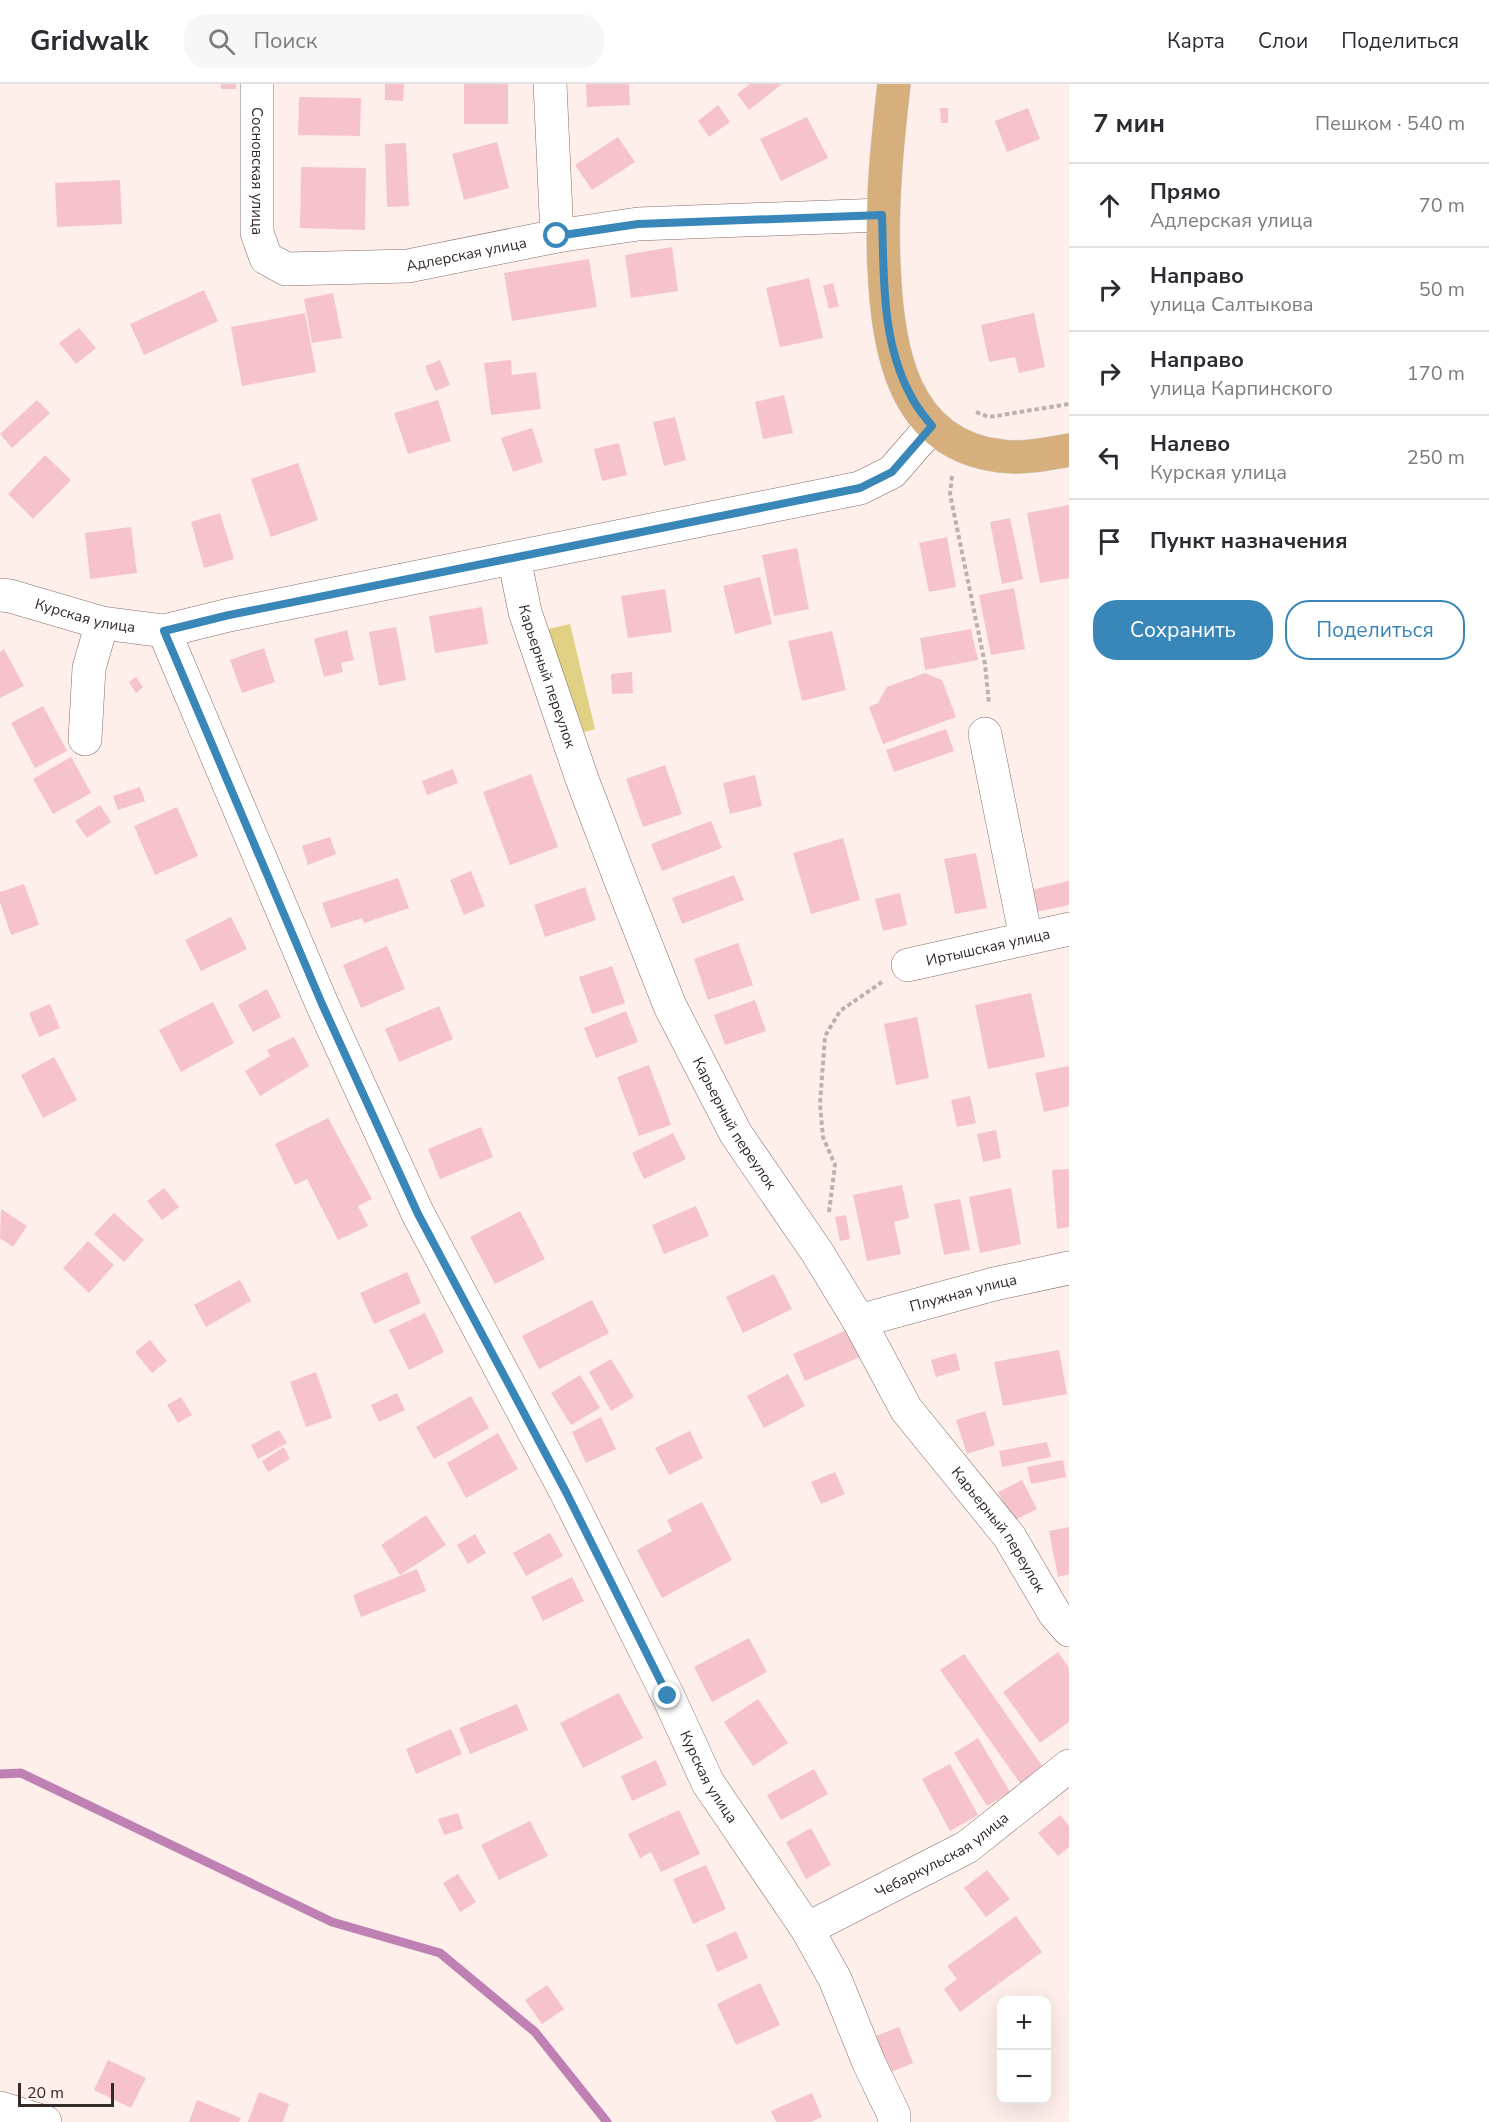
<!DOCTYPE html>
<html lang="ru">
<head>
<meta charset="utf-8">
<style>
  body { margin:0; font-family:"Nunito Sans",sans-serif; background:#f7f7f7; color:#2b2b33 }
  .controls { position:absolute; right:18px; bottom:18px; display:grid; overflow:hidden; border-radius:12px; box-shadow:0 6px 24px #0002 }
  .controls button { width:54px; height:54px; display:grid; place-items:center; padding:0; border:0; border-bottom:2px solid #e1e1e2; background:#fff; color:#2b2b33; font:30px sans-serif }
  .scale { position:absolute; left:18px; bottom:15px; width:96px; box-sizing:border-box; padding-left:6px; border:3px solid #342a28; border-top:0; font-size:16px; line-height:21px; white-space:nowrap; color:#342a28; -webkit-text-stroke:4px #feefeb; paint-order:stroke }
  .stop { position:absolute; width:18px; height:18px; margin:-14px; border:4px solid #3987b9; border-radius:50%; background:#fff }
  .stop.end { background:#3987b9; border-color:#fff; box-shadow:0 2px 6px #0008 }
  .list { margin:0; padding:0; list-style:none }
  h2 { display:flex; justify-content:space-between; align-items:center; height:78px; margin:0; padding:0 24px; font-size:26px }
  h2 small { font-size:20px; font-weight:400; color:#7c7c81 }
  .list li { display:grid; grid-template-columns:39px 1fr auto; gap:18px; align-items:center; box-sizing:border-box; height:84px; padding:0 24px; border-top:2px solid #e1e1e2 }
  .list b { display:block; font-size:22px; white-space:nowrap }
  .list p { margin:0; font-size:20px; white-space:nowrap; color:#7c7c81 }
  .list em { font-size:20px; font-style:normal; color:#7c7c81 }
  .actions { display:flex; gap:12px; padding:18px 24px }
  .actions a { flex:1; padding:14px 0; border:2px solid #3987b9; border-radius:24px; text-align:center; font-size:21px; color:#3987b9 }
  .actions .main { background:#3987b9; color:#fff }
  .icon { flex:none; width:33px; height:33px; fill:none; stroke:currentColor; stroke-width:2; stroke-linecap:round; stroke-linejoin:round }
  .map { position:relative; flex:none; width:1069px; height:2038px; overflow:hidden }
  header { display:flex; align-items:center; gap:36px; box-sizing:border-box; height:84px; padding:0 30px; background:#fff; border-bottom:2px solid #e1e1e2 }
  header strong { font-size:28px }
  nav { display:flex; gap:33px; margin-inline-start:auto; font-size:21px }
  .search { width:420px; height:54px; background:#f7f7f7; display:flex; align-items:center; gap:15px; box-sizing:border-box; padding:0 21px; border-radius:24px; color:#7c7c81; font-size:22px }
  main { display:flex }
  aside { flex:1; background:#fff }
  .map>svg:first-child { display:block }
  .green { fill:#e0d083 }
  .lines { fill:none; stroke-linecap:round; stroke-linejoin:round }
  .stream { stroke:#bf81b3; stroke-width:9 }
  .building { fill:#f6c2cc }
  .minor-casing { stroke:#846e68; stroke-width:34 }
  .major-casing { stroke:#d2d0d0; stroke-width:34 }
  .path { stroke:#beb1ad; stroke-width:4; stroke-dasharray:4.5 3; stroke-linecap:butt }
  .minor { stroke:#fff; stroke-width:33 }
  .major { stroke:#d6af7d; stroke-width:33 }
  .route { stroke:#3987b9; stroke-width:8 }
  .labels { text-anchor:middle; stroke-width:5; stroke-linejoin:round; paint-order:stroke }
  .street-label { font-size:15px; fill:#342a28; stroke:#feefeb }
</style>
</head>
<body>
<header>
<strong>Gridwalk</strong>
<div class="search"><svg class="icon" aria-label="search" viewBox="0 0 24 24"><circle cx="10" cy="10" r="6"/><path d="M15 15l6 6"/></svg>Поиск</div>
<nav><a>Карта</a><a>Слои</a><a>Поделиться</a></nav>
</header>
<main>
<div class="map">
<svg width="1069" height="2038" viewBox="0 0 1069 2038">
  <rect width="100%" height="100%" fill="#feefeb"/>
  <path class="green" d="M570 540 595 645 574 651 548 545Z"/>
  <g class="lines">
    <path class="stream" d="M0 1690 21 1689 332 1838 440 1869 535 1948 607 2038"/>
  </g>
  <path class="building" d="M221 0H236V5H221Z
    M385 0H404L403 17 385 16Z
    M464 0H508V40H464Z
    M586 0H629L630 21 587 23Z
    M750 0H782L749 26 737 10Z
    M299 13 361 14 360 52 298 51Z
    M718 21 730 38 709 53 698 37Z
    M940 24H948V39H941Z
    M1028 24 1040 55 1007 68 995 37Z
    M807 33 828 74 781 97 760 55Z
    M618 53 635 78 592 106 575 81Z
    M497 58 509 104 464 116 452 70Z
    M406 59 409 122 387 123 385 60Z
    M301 83 366 84 365 146 300 144Z
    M120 96 122 140 57 143 55 99Z
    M672 163 678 207 631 214 625 171Z
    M589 175 597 223 512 237 504 189Z
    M809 194 823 254 780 263 766 204Z
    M833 199 839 222 829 225 823 202Z
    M204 206 218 237 144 271 130 240Z
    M333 209 342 254 312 259 304 215Z
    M305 229 316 288 242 302 231 243Z
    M1034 229 1045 283 1019 289 1015 273 989 278 981 241Z
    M79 244 96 264 76 280 59 259Z
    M440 276 450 301 435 307 425 282Z
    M511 276 512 291 536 288 541 325 491 331 484 279Z
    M784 311 793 349 763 355 755 318Z
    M37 316 50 329 12 364 0 350Z
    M438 316 451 357 408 370 394 329Z
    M675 333 686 376 664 382 653 338Z
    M532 344 543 378 513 388 501 354Z
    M619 359 627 391 602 397 594 365Z
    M45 371 71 396 33 435 8 410Z
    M298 379 318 436 271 453 251 395Z
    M1069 421V494L1040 499 1027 429Z
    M220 429 234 475 204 484 191 438Z
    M1010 434 1023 495 1002 500 990 438Z
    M131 443 137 489 90 495 85 449Z
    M947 453 956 503 929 508 919 459Z
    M797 464 809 525 774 532 762 471Z
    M760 493 772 540 735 550 723 502Z
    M1014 504 1025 565 991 571 979 511Z
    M665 505 672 548 628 554 621 512Z
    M482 523 488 560 435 569 429 532Z
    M396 543 406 596 379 602 369 548Z
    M971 545 978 576 925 586 920 554Z
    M347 546 354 576 341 579 343 588 324 593 314 555Z
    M832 547 846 606 802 617 788 557Z
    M264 564 275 598 242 609 230 576Z
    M4 565 24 602 0 614V568Z
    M632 588 633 609 612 610 611 590Z
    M925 589 942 596 956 633 883 660 869 623 878 619 887 603Z
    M136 593 143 603 136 609 129 598Z
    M43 622 67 667 35 684 11 639Z
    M946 645 954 667 894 688 886 666Z
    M71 673 91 709 53 730 33 695Z
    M665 681 682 730 643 743 626 695Z
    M453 685 458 699 427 711 422 697Z
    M531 690 558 763 510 781 483 708Z
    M755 691 762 722 730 730 723 699Z
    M140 703 145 717 118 726 113 712Z
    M100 721 111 738 87 754 75 737Z
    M177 723 198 772 155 791 134 742Z
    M711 737 722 764 662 787 651 760Z
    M330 753 336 770 308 781 302 762Z
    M843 754 860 816 811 830 793 769Z
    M976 769 987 824 955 830 944 775Z
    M471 787 485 822 464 831 450 796Z
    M734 791 744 816 682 840 672 814Z
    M398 794 409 824 364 839 362 834 331 844 322 819Z
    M1069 797V821L1036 828 1031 806Z
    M24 800 39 841 11 851 0 818V808Z
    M585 803 596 836 545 853 534 821Z
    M900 809 907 841 883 847 875 815Z
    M231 833 247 865 201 887 185 856Z
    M738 859 753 901 708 916 694 875Z
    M387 862 405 905 361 924 343 881Z
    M612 882 625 919 592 930 579 893Z
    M267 905 281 933 253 948 238 921Z
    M1031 909 1045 973 988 985 975 921Z
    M755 916 766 947 725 961 714 931Z
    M213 918 234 959 181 988 159 946Z
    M50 920 60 944 39 953 29 929Z
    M439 922 453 955 399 978 385 945Z
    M626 927 638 958 596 974 584 944Z
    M917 933 929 994 896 1001 884 940Z
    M294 953 309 982 260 1012 245 987 270 972 267 966Z
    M54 973 77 1016 43 1034 21 991Z
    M649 981 671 1041 639 1052 617 993Z
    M1069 982V1022L1044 1028 1035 989Z
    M970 1012 976 1039 957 1043 951 1016Z
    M328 1034 372 1115 358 1122 368 1142 338 1156 307 1095 295 1101 275 1060Z
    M481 1043 493 1073 440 1095 428 1065Z
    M996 1046 1001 1074 983 1078 977 1050Z
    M673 1049 686 1075 644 1095 632 1069Z
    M1069 1085V1143L1057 1145 1052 1086Z
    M902 1101 909 1134 894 1138 901 1170 867 1177 853 1111Z
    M164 1104 179 1123 162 1136 147 1117Z
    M1011 1104 1021 1160 980 1169 969 1113Z
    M960 1115 970 1166 944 1171 934 1120Z
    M696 1122 709 1152 664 1170 652 1141Z
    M1 1125 27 1142 13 1163 0 1154Z
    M520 1127 545 1175 495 1200 470 1153Z
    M114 1129 144 1156 124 1178 94 1150Z
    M846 1131 850 1155 840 1157 835 1133Z
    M88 1157 114 1181 89 1209 63 1184Z
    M407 1188 421 1219 374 1240 360 1209Z
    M774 1190 792 1225 743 1249 726 1213Z
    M240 1196 251 1217 206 1243 194 1221Z
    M592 1216 609 1249 539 1285 522 1252Z
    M425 1229 444 1268 409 1286 389 1246Z
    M851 1244 864 1271 805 1297 793 1270Z
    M150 1256 167 1277 152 1289 135 1268Z
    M1059 1266 1067 1310 1003 1322 994 1278Z
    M956 1269 960 1286 936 1293 931 1276Z
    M611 1275 634 1313 611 1327 589 1288Z
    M316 1288 332 1334 306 1343 290 1298Z
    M788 1290 805 1322 764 1344 747 1312Z
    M580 1291 600 1324 571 1341 551 1309Z
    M397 1309 405 1326 379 1338 371 1321Z
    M471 1312 489 1344 434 1375 416 1343Z
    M181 1313 192 1331 178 1339 167 1321Z
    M985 1327 995 1361 967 1370 956 1336Z
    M601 1333 616 1365 586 1379 572 1348Z
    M279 1346 287 1359 258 1375 251 1361Z
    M690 1347 703 1374 669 1391 655 1364Z
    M498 1349 518 1385 466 1414 447 1379Z
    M1047 1358 1051 1373 1002 1383 999 1367Z
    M284 1363 290 1375 268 1388 262 1377Z
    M1063 1376 1066 1393 1031 1400 1027 1383Z
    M835 1388 845 1410 821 1420 811 1398Z
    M1022 1396 1037 1425 1013 1437 998 1408Z
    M702 1418 732 1476 662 1514 637 1466 672 1447 667 1436Z
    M426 1431 446 1461 400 1491 381 1461Z
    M1069 1443V1490L1058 1493 1049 1447Z
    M550 1449 563 1472 526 1492 513 1469Z
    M475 1450 486 1469 468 1480 457 1461Z
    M417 1485 426 1507 361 1533 353 1511Z
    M572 1493 584 1517 543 1537 531 1513Z
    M749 1554 767 1588 712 1618 694 1583Z
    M1058 1568 1069 1584V1638L1040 1659 1003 1608Z
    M964 1570 1045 1686 1022 1702 940 1586Z
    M619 1609 643 1654 583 1684 560 1639Z
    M758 1615 788 1659 753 1682 724 1638Z
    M517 1620 528 1646 470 1670 459 1644Z
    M451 1645 462 1670 416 1690 406 1665Z
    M978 1654 1010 1708 987 1722 954 1669Z
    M656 1676 667 1701 632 1717 621 1692Z
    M950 1680 978 1731 950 1747 922 1695Z
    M814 1685 828 1710 781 1736 767 1711Z
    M679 1726 700 1770 661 1788 651 1768 640 1774 628 1750Z
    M458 1729 463 1745 444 1751 438 1735Z
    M1060 1731 1069 1742V1763L1058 1772 1038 1749Z
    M530 1737 548 1772 499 1796 481 1761Z
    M811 1744 831 1781 806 1795 786 1758Z
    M706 1781 726 1825 693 1840 673 1795Z
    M987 1786 1010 1815 986 1833 964 1804Z
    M458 1790 476 1818 460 1828 443 1799Z
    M1016 1832 1042 1868 960 1928 944 1905 957 1895 947 1882Z
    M736 1847 748 1874 717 1888 706 1861Z
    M760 1899 780 1941 736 1961 717 1920Z
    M547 1901 564 1925 542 1940 525 1916Z
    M899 1943 913 1979 891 1988 876 1952Z
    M108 1976 146 1994 131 2024 94 2006Z
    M259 2008 289 2020 283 2038H248Z
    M812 2009 822 2033 811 2038H776L771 2027Z
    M197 2016 241 2034 239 2038H189Z"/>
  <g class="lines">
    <defs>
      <g id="minor">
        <path id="s1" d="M257 0V149L266 174 286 185 408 182 557 152 638 140 882 131"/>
        <path d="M550 0 557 152"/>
        <path id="s2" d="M514 474 525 528 582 695 622 800 670 922 736 1050 817 1168 859 1237 906 1325 1009 1452 1055 1530 1069 1546"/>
        <path id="s3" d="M0 511 10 512 102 539 164 547 322 920 418 1130 566 1408 668 1612 708 1699 807 1845 835 1895 869 1979 894 2031V2038"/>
        <path d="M164 547 229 531 860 404 892 388 932 342"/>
        <path d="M985 650 1026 854"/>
        <path d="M85 655 89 584 102 539"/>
        <path id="s4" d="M908 881 1069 845"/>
        <path id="s5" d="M859 1237 994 1200 1069 1184"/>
        <path id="s6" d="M807 1845 967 1763 1069 1682"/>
        <path d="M0 2024 45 2038"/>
      </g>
      <path id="major" d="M894 0C887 61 881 121 884 182 887 263 902 361 1001 372 1023 375 1047 370 1069 366"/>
    </defs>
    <use href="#minor" class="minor-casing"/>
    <use href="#major" class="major-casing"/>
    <path class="path" d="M976 328 989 333 1069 320
      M952 392 950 410 985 580 989 620
      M829 1128 835 1081 823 1053 820 1020 825 952 840 927 882 898"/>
    <use href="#minor" class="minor"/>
    <use href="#major" class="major"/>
  </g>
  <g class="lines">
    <path class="route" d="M557 152 638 140 882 131C884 192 881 257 911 312 916 323 925 333 932 342L892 388 860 404 229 531 164 547 322 920 418 1130 566 1408 668 1612"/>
  </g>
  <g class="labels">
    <g class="street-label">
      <text dy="5" stroke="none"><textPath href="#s1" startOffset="87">Сосновская улица</textPath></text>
      <text dy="5" stroke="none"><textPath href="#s1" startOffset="380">Адлерская улица</textPath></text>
      <text dy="5" stroke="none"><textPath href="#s3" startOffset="88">Курская улица</textPath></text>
      <text dy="5" stroke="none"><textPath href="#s2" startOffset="123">Карьерный переулок</textPath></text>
      <text dy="5" stroke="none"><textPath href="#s4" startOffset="82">Иртышская улица</textPath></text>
      <text dy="5" stroke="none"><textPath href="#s2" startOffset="609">Карьерный переулок</textPath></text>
      <text dy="5" stroke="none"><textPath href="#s5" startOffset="108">Плужная улица</textPath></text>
      <text dy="5" stroke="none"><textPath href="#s2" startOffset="1095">Карьерный переулок</textPath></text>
      <text dy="5" stroke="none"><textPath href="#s3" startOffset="1438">Курская улица</textPath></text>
      <text dy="5" stroke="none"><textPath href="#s6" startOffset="154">Чебаркульская улица</textPath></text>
    </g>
  </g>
</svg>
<div class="controls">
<button>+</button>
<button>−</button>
</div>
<div class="scale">20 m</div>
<div class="stop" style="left:557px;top:152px"></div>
<div class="stop end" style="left:668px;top:1612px"></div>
</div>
<aside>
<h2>7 мин<small>Пешком · 540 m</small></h2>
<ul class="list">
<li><svg class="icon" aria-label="ahead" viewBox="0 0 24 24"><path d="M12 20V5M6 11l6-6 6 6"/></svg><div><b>Прямо</b><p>Адлерская улица</p></div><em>70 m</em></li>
<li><svg class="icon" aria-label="right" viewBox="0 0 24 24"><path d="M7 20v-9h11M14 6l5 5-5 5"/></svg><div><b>Направо</b><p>улица Салтыкова</p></div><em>50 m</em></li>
<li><svg class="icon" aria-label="right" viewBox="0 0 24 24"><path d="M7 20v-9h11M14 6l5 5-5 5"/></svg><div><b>Направо</b><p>улица Карпинского</p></div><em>170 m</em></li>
<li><svg class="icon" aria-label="left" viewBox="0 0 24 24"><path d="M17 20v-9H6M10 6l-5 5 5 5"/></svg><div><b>Налево</b><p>Курская улица</p></div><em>250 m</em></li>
<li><svg class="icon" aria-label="arrive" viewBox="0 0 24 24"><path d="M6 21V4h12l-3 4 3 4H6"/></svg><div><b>Пункт назначения</b></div></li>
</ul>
<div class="actions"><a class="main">Сохранить</a><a>Поделиться</a></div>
</aside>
</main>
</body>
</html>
